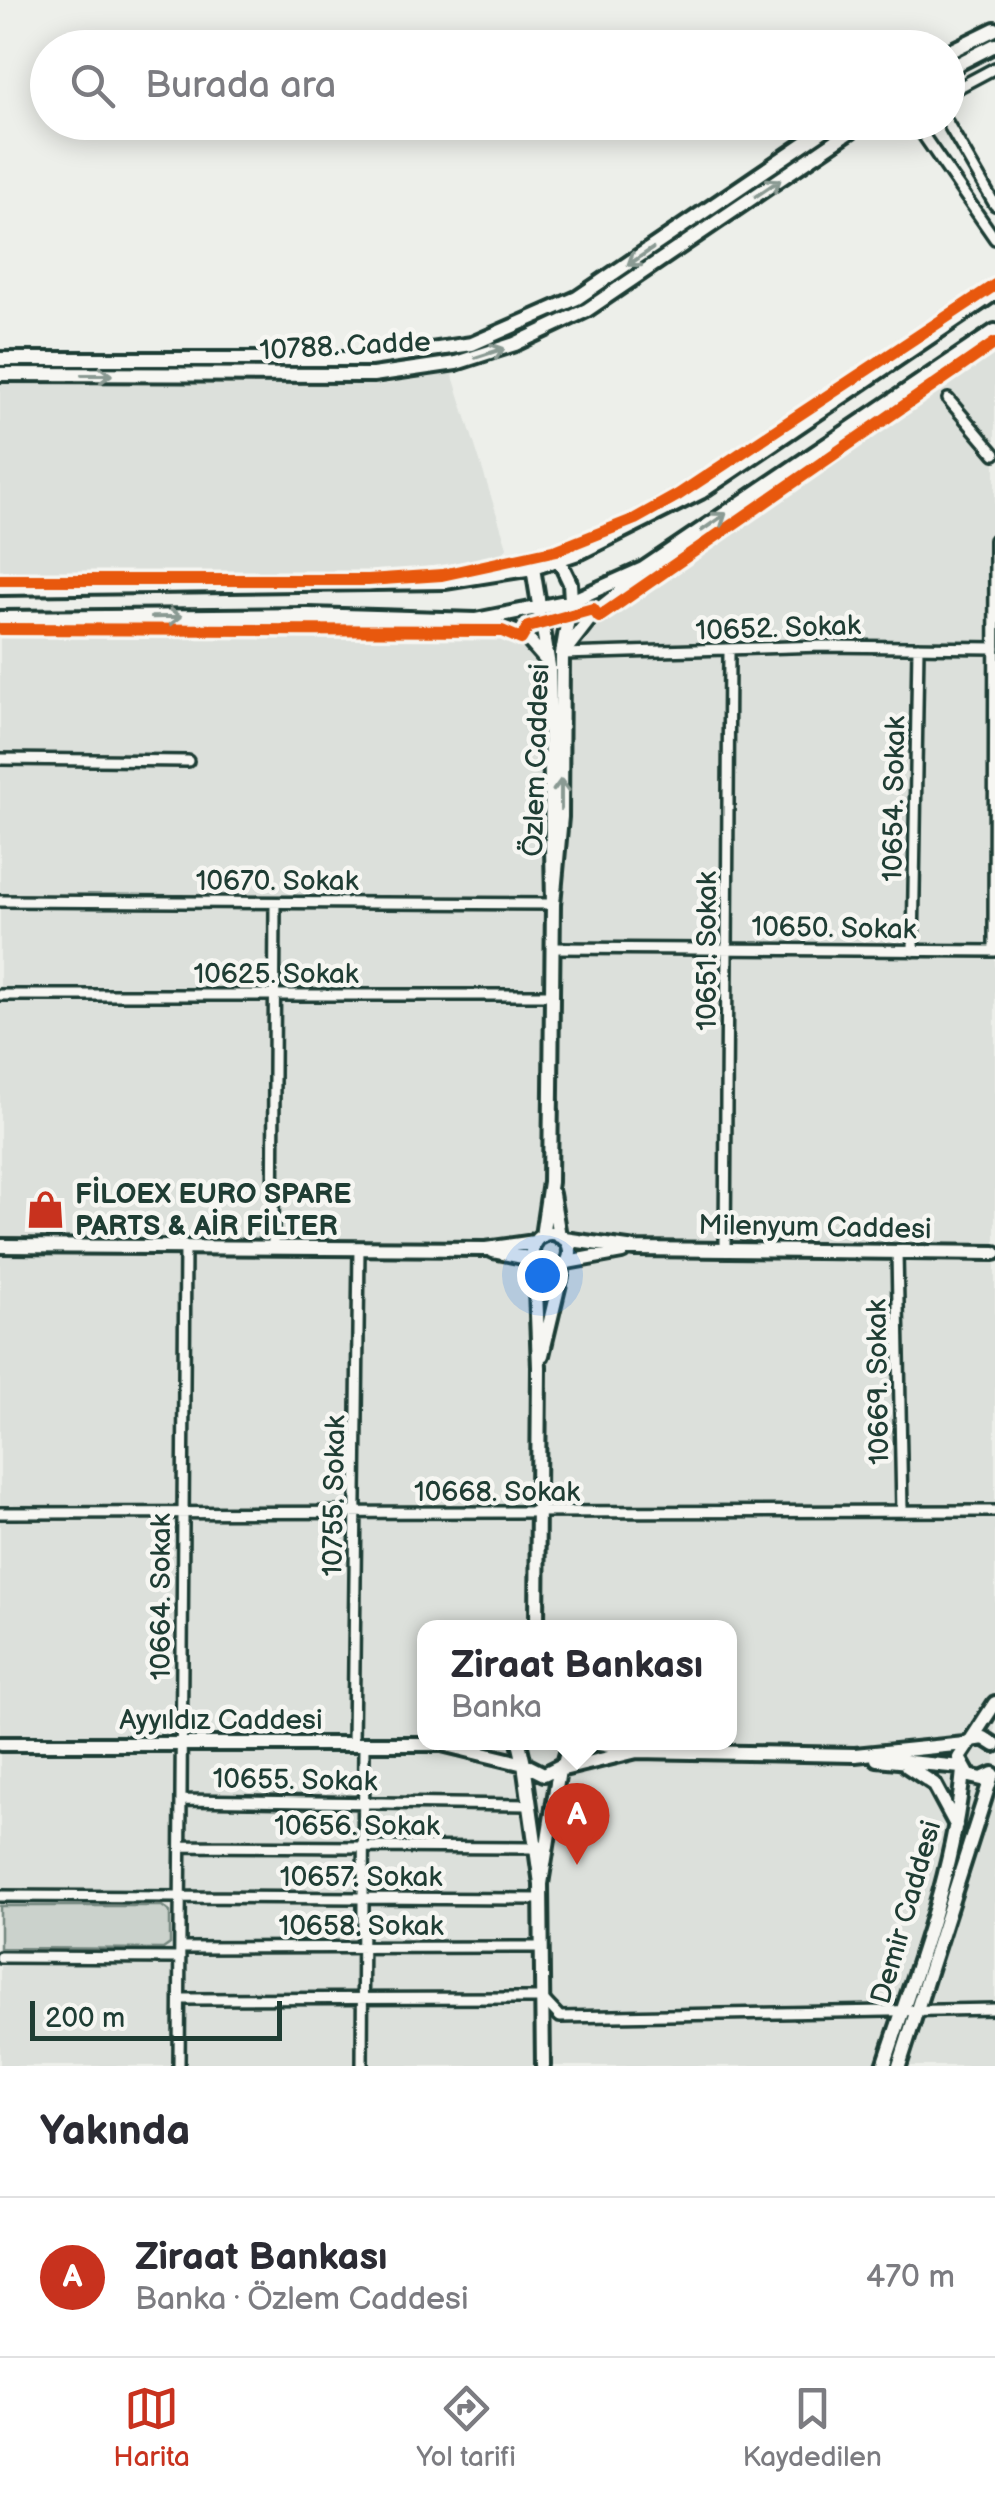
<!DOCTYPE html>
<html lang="tr">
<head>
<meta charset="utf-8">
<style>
  body { margin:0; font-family:"Balsamiq Sans",sans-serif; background:#f2f2f3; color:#2b2b33 }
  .scale { position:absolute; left:30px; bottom:25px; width:252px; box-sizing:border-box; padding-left:10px; border:5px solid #1f3d34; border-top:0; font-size:28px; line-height:35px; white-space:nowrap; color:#1f3d34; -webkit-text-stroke:8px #f6f6f2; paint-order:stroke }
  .you { position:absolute; left:542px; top:1275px; width:35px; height:35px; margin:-25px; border:8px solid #fff; border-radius:50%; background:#1a73e8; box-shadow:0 0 0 15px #1a73e833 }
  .badge { display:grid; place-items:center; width:65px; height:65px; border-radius:50%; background:#c8321e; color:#fff; font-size:32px; font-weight:700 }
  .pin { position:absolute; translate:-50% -82px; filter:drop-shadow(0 2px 5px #0008) }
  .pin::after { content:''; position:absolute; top:52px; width:35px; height:30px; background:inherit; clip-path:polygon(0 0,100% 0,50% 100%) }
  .popup { position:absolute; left:417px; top:1620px; width:320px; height:130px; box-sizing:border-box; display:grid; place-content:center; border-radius:20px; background:#fff; filter:drop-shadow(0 2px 8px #0005); font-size:32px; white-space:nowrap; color:#7c7c81 }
  .popup b { font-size:38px; color:#2b2b33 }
  .popup::after { content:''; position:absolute; left:50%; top:100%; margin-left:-20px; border:20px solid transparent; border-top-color:#fff }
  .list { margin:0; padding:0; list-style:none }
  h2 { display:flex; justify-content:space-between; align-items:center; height:130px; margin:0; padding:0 40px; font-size:42px }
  h2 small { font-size:32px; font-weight:400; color:#7c7c81 }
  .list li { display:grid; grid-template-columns:65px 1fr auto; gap:30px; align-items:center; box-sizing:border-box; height:160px; padding:0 40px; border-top:2px solid #e1e1e2 }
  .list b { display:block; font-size:38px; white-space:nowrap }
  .list p { margin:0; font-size:32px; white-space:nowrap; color:#7c7c81 }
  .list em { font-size:32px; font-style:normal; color:#7c7c81 }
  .icon { flex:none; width:55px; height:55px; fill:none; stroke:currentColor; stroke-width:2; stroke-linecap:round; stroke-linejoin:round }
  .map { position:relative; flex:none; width:995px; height:2066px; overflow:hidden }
  .search { position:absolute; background:#fff; box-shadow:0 5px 25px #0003; left:30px; right:30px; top:30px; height:110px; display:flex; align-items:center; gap:25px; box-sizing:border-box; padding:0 35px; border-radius:55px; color:#7c7c81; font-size:38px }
  .sheet { height:290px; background:#fff }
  nav { display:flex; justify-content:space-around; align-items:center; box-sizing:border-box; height:140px; border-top:2px solid #e1e1e2; background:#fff; font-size:28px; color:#7c7c81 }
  nav a { display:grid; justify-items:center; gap:5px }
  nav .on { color:#c8321e }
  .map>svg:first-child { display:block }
  .built { fill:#dce0db; fill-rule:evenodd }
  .green { fill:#cbd2cc; stroke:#758880; stroke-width:2.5 }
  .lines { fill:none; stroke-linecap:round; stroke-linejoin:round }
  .street-casing { stroke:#1f3d34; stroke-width:16 }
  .secondary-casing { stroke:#1f3d34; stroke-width:20 }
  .street { stroke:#f6f6f2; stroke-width:9 }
  .secondary { stroke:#f6f6f2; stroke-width:12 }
  .cycleway-casing { stroke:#f6f6f2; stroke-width:19 }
  .cycleway { stroke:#e8590c; stroke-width:12 }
  .oneway { stroke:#8a9a93 }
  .labels { text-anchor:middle; stroke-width:9; stroke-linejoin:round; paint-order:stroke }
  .street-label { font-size:28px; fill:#1f3d34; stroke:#f6f6f2 }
  .poi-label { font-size:28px; font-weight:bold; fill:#1f3d34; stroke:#f6f6f2; text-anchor:start }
</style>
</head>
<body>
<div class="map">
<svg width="995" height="2066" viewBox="0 0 995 2066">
  <rect width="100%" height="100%" fill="#edefea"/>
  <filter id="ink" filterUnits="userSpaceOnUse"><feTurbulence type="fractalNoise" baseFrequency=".01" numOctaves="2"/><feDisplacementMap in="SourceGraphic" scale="20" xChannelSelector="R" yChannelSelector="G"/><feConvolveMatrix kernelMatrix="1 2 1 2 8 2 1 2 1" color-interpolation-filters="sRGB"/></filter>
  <g filter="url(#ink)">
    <path class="built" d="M995 349V2066H0V631L541 635 587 625 609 614ZM424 1628H730V1742H424Z
      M452 373 507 547 502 556 383 573H0V384L381 385Z"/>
    <path class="green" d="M0 1906H162L170 1912V1944L163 1949 0 1948Z"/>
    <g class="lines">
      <defs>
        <path id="street" d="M948 93 995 68
          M914 122 995 239
          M947 122 995 205
          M948 399 995 454
          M563 654 822 646 995 648
          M0 759 188 761
          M0 901 553 904
          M553 948 995 951
          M913 951 918 647
          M994 951 995 540
          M0 995H552
          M273 1248 275 903
          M725 1250 729 652
          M897 1252 902 1511
          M0 1513 995 1511
          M353 1744 359 1248
          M181 1800 528 1805
          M181 1846 534 1848
          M0 1896 541 1899
          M180 1948 541 1947
          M0 1957 180 1958
          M180 1999 542 1998 560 2017 995 2009
          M179 2066 185 1247
          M362 2066 364 1744"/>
        <path id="secondary" d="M948 52 995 29
          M948 69 995 45
          M0 359H370L472 344 577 298 836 122
          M0 374 373 375 456 363 515 344 587 310 864 122
          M533 568 549 666 553 904 561 817 562 654 571 601 570 583 559 560
          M0 588 445 582 533 568 581 552 701 492 995 293
          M0 618 309 615 476 620 571 601 643 569 995 331
          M489 622 524 635 545 659
          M564 652 595 612 638 578
          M552 1194 559 1236
          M532 1252a19 19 0 1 1 38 0a19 19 0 1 1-38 0Z
          M542 1236 550 1182 553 904
          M564 1239 635 1249 995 1253
          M0 1246 486 1249 535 1242
          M493 1251 533 1259
          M567 1262 622 1252
          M535 1263 539 1367 537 1628
          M542 1355 563 1267
          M971 1740 995 1703
          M466 1742 442 1744 524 1764 541 1884 559 1770 637 1751 588 1742
          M519 1742 524 1764 544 1774 564 1764 570 1742
          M0 1744H442
          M637 1751 855 1755 965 1744
          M877 1759 961 1767
          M907 1766 934 1784 956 1825
          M993 1774 982 1779 969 1776 959 1758 971 1740 984 1738 995 1745
          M541 1884 543 2066
          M884 2066C916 1968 954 1874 963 1770
          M899 2066 992 1775"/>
      </defs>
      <use href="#street" class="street-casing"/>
      <use href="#secondary" class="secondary-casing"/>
      <use href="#street" class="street"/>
      <use href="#secondary" class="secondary"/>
      <defs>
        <path id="cycleway" d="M0 580H368L442 575 557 550 635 519 678 495 995 285
          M0 629 502 631 521 639 528 627 593 609 599 617 995 343"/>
      </defs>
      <use href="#cycleway" class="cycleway-casing"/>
      <use href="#cycleway" class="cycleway"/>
    </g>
    <defs><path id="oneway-shaft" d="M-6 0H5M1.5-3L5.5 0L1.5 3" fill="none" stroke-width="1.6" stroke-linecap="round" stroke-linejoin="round" transform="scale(2.5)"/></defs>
    <g class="oneway">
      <use href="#oneway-shaft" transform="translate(768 188) rotate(-34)"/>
      <use href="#oneway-shaft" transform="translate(640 257) rotate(146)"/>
      <use href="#oneway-shaft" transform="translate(490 353) rotate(-18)"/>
      <use href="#oneway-shaft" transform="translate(97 375)"/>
      <use href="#oneway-shaft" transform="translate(714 522) rotate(-35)"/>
      <use href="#oneway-shaft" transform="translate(167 617) rotate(-1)"/>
      <use href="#oneway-shaft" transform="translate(561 794) rotate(-90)"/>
    </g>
  </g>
  <defs>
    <symbol id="shop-bare" viewBox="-9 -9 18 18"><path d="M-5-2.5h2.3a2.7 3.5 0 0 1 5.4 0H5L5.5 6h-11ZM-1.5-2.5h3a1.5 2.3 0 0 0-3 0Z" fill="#c8321e" stroke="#f6f6f2" stroke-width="2.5" paint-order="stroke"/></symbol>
  </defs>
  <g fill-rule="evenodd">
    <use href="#shop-bare" x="18" y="1182" width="55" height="55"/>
  </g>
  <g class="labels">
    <g class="street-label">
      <text transform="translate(345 345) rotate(-3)" y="10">10788. Cadde</text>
      <text transform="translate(778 627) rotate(-2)" y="10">10652. Sokak</text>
      <text transform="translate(535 760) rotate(-88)" y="10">Özlem Caddesi</text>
      <text transform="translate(893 799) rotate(-89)" y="10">10654. Sokak</text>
      <text x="277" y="890">10670. Sokak</text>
      <text transform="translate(834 927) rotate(1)" y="10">10650. Sokak</text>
      <text transform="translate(706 951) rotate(-90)" y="10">10651. Sokak</text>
      <text x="276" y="983">10625. Sokak</text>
      <text transform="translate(815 1226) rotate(1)" y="10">Milenyum Caddesi</text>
      <text transform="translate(877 1382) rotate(-91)" y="10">10669. Sokak</text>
      <text x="497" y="1501">10668. Sokak</text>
      <text transform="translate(333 1496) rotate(-89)" y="10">10755. Sokak</text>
      <text transform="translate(160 1597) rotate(-90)" y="10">10664. Sokak</text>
      <text x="221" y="1729">Ayyıldız Caddesi</text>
      <text transform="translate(295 1779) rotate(1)" y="10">10655. Sokak</text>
      <text x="357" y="1835">10656. Sokak</text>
      <text x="361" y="1886">10657. Sokak</text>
      <text transform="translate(905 1912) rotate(-74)" y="10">Demir Caddesi</text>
      <text x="361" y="1935">10658. Sokak</text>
    </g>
    <g class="poi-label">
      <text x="75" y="1203">FİLOEX EURO SPARE<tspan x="75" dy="32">PARTS &amp; AİR FİLTER</tspan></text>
    </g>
  </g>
</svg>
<div class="scale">200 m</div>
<div class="you"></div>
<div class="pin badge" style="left:577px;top:1865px">A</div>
<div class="popup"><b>Ziraat Bankası</b>Banka</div>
<div class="search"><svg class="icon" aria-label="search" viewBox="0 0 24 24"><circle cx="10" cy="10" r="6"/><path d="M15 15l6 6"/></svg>Burada ara</div>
</div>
<section class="sheet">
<h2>Yakında<small></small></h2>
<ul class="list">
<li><span class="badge">A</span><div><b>Ziraat Bankası</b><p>Banka · Özlem Caddesi</p></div><em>470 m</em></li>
</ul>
</section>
<nav>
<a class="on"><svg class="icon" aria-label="map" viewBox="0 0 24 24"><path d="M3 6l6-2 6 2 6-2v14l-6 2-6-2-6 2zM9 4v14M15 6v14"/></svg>Harita</a>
<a><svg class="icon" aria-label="directions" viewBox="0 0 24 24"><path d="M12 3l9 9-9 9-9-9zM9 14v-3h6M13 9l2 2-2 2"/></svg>Yol tarifi</a>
<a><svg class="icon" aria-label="saved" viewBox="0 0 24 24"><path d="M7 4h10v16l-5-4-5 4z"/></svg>Kaydedilen</a>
</nav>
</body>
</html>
